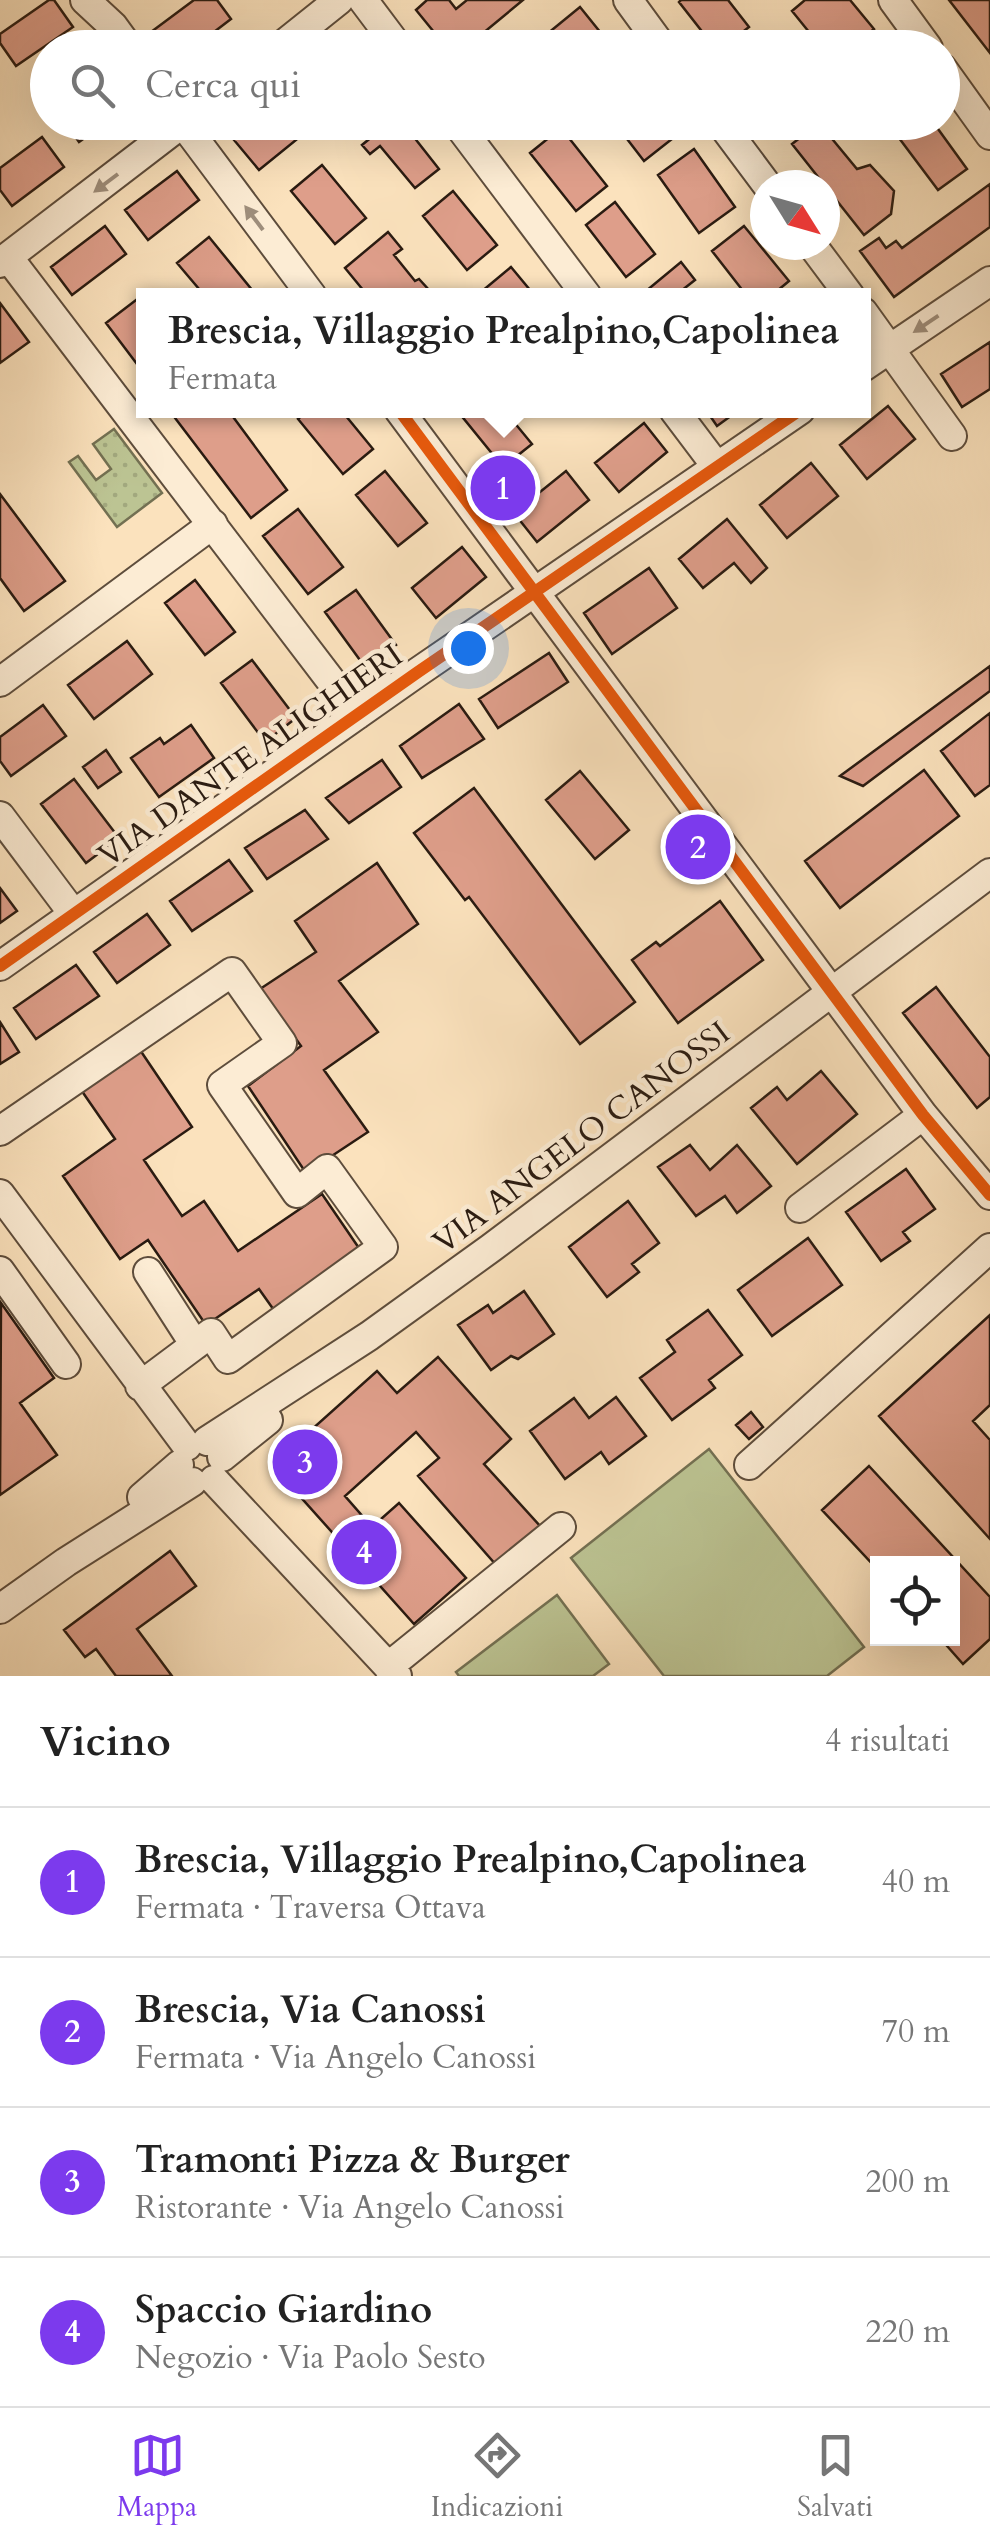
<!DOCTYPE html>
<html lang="it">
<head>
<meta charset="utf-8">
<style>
  body { margin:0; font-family:Cardo,serif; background:#f6f6f6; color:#222 }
  .controls { position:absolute; right:30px; bottom:30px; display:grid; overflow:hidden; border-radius:0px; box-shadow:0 10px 40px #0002 }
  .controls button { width:90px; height:90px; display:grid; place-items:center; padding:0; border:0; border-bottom:2px solid #e0e0e0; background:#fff; color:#222; font:50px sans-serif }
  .compass { position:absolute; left:750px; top:170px; width:90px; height:90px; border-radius:50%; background:#fff; box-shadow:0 10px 40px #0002; rotate:127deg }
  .you { position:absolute; left:468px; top:648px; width:35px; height:35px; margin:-25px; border:8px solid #fff; border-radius:50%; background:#1a73e8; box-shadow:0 0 0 15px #1a73e833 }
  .badge { display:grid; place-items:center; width:65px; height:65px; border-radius:50%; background:#7c3aed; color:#fff; font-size:32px; font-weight:700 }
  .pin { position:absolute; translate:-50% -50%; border:5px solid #fff; box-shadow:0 2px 10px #0006 }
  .popup { position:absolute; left:136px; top:288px; width:735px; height:130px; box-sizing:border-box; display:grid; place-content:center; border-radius:0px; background:#fff; filter:drop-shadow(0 2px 8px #0005); font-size:32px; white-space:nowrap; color:#767676 }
  .popup b { font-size:38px; color:#222 }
  .popup::after { content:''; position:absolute; left:50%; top:100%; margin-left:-20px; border:20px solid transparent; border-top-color:#fff }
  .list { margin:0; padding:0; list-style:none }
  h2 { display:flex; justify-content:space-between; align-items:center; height:130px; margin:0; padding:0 40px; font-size:42px }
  h2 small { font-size:32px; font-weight:400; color:#767676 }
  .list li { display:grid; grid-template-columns:65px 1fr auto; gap:30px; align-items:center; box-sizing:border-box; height:150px; padding:0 40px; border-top:2px solid #e0e0e0 }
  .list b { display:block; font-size:38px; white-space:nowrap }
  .list p { margin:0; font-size:32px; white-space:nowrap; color:#767676 }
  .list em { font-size:32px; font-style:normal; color:#767676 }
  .icon { flex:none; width:55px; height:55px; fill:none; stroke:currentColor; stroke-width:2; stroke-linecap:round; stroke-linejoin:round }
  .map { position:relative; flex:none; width:990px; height:1676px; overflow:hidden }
  .search { position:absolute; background:#fff; box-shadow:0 10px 40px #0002; left:30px; right:30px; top:30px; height:110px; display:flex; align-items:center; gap:25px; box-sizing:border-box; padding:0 35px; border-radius:55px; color:#767676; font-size:38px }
  .sheet { height:730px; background:#fff }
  nav { display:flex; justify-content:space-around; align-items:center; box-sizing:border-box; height:140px; border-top:2px solid #e0e0e0; background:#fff; font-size:28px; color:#767676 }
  nav a { display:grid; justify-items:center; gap:5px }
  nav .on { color:#7c3aed }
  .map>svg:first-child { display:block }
  .grass { fill:url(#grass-dots); stroke:#737052; stroke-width:2.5 }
  .garden { fill:#bcc493; stroke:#737052; stroke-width:2.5 }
  .building { fill:#de9e8a; stroke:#2a1b11; stroke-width:2.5 }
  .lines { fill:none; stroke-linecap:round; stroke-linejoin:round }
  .minor-casing { stroke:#5e4d3c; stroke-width:32 }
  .minor { stroke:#fcecd4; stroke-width:28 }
  .cycleway-casing { stroke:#fcecd4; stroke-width:19 }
  .cycleway { stroke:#e8590c; stroke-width:12 }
  .oneway { fill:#9e8e7c }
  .labels { text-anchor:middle; stroke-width:9; stroke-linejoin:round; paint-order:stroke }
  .street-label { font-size:32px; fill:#2a1b11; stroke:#fcecd4 }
</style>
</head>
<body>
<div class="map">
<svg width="990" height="1676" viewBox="0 0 990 1676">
  <defs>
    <pattern id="grass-dots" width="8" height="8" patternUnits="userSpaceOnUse" patternTransform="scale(2.5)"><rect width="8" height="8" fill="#bcc493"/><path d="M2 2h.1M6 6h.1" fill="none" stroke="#a2a87e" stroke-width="1.8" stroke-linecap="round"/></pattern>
  </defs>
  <rect width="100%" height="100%" fill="#fbe2bd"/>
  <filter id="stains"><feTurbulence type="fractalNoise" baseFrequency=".002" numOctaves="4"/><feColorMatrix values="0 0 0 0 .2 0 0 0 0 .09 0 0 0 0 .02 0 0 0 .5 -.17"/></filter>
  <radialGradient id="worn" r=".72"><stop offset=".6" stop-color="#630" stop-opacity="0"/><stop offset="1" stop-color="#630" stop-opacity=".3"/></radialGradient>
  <path class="grass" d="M114 429 162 493 117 527 69 462 78 456 96 480 111 469 93 444Z"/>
  <path class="garden" d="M709 1449 864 1647 827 1676H664L571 1558Z
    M557 1595 609 1664 593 1676H459L456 1672Z"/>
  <path class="building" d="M49 0H54L73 27 16 66 0 43V34Z
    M194 0H217L231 19 193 48H163L151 32Z
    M427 0H449L456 9 467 0H523L465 48H447L416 10Z
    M681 0H728L749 27 722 48H715L679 2Z
    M805 0H850L874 29 851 48H822L792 11Z
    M949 0H990V53Z
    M580 7 613 48H557L547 34Z
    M65 122H107L79 142Z
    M255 122H317V123L259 170 234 140Z
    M390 122H402L439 169 415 188 380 146 370 154 362 145Z
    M614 122H668L677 135 644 161Z
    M887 122H933L967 169 938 190Z
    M819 123 857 169 870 165 894 191 891 214 864 235 792 144Z
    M561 128 607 186 576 211 530 153Z
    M42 137 64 167 12 206 0 190V168Z
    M694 149 735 207 699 233 658 175Z
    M322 165 366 218 335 244 291 191Z
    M177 171 199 200 148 240 125 210Z
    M990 184V227L894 297 860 251 879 238 886 248 896 241 902 248Z
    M453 191 497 245 467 270 423 216Z
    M615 202 655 254 626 277 586 225Z
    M105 226 126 254 72 295 51 267Z
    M744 226 789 281 771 296H747L712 251Z
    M388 232 402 249 394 255 415 281 419 279 429 290 423 296H368L345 268Z
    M209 237 257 296H205L177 263Z
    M681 262 695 280 681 291 685 296H640Z
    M511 267 535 296H484L481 292Z
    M140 297 143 301V372L106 323Z
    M0 303 29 342 0 363Z
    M990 342V389L962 407 941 374Z
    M888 406 915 439 867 479 840 445Z
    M169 410H228L287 490 251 518Z
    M308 410H341L373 449 343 474 298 419Z
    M464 410H504L532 444 503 467 460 414Z
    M706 410H739L717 426Z
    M644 423 667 452 619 492 595 463Z
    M811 463 838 496 787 538 760 505Z
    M385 471 427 523 398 546 356 495Z
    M566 471 589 500 537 542 514 513Z
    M0 494 65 581 24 611 0 578Z
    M298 509 343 567 308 594 263 536Z
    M727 519 767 568 751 583 734 563 703 588 679 559Z
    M462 547 486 577 436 618 412 588Z
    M649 568 677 608 612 654 584 613Z
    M195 580 235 632 205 655 165 603Z
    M356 590 396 645 365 667 325 612Z
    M127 641 152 674 94 719 68 685Z
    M549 653 568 682 498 728 479 699Z
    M252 660 296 718 265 742 221 683Z
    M990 666V691L863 786 840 776Z
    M459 704 484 739 422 778 400 746Z
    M43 705 66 736 11 776 0 761V737Z
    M990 713V785L975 796 941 751Z
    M191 725 214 758 159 797 131 758 160 738 164 744Z
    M106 750 121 772 98 788 83 767Z
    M382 760 401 787 349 823 326 798Z
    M924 770 959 816 840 908 805 861Z
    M580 771 629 830 595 859 546 800Z
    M74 779 119 838 86 863 41 804Z
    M474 788 635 1002 580 1044 469 897 465 900 414 833Z
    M305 810 328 839 267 879 245 848Z
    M229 860 252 891 192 931 170 901Z
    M377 863 418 924 339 981 378 1032 324 1070 368 1132 306 1173 248 1086 301 1046 260 989 316 952 295 921Z
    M0 888 17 911 0 923Z
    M720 901 763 960 678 1023 632 960 656 942 660 946Z
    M147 914 170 945 117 983 94 952Z
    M76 965 99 996 36 1039 14 1008Z
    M936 987 990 1057V1097L977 1108 903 1013Z
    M0 1022 19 1052 0 1064Z
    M136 1044 192 1127 144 1160 182 1216 204 1201 238 1251 322 1194 363 1254 276 1313 259 1289 206 1325 148 1240 120 1259 63 1176 115 1139 77 1084Z
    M821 1071 857 1114 797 1164 751 1108 777 1087 787 1100Z
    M690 1145 710 1170 737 1145 771 1186 737 1213 725 1196 696 1216 658 1167Z
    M906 1169 935 1209 903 1232 910 1241 881 1261 846 1212Z
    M628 1201 659 1243 632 1264 639 1272 607 1297 569 1247Z
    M808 1238 842 1285 772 1336 738 1290Z
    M524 1291 554 1334 518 1359 511 1356 491 1370 458 1325 488 1305 493 1313Z
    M1 1303 54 1378 20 1403 57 1455 0 1495Z
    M708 1310 742 1355 709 1380 715 1388 672 1420 640 1378 675 1352 667 1340Z
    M990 1315V1405L973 1421 990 1440V1539L879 1416Z
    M438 1357 511 1439 484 1464 541 1527 497 1566 418 1476 439 1458 416 1432 345 1496 372 1527 399 1503 466 1578 414 1624 272 1465 377 1371 397 1393Z
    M616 1397 646 1436 609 1464 601 1452 565 1479 530 1431 574 1398 589 1418Z
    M751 1412 763 1427 749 1439 736 1425Z
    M869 1466 990 1597V1639L963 1664 940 1638H952V1564H878V1570L822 1510Z
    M170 1551 196 1586 137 1629 172 1676H116L96 1649 85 1657 64 1630Z"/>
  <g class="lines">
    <defs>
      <path id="minor" d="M85 0 113 26 129 48
        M363 0 399 48
        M628 0 663 48
        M893 0 928 48
        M279 48 339 0
        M942 68 990 135
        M182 122 312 296
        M456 122 587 296
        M720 122 767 185
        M812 245 850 296
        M8 257 357 715
        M0 263 184 122
        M863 312 952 436
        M863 367 990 281
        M399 410 923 1115 990 1195
        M674 410 717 467
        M0 682 213 524
        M0 816 72 912
        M0 966 418 672 800 410
        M0 1131 232 972 282 1043 222 1085 297 1193 327 1169 383 1247 228 1359 211 1333 140 1386
        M0 1194 187 1446
        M800 1208 923 1115
        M0 1271 66 1364
        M148 1272 195 1345
        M207 1441 369 1336 491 1248 990 873
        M222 1457 268 1420
        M749 1465 990 1248
        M214 1480 397 1676
        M142 1497 179 1465
        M0 1609 66 1562 192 1482
        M388 1667 561 1527"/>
    </defs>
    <use href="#minor" class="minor-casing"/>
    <use href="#minor" class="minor"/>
    <defs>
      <path id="cycleway" d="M399 410 923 1115 990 1195
        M0 966 418 672 800 410"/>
    </defs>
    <use href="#cycleway" class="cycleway-casing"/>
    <use href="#cycleway" class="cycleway"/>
  </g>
  <defs><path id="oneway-solid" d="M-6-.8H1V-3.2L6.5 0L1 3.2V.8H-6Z" transform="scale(2.5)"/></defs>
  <g class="oneway">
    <use href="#oneway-solid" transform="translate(106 183) rotate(143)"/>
    <use href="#oneway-solid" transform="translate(254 218) rotate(-127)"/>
    <use href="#oneway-solid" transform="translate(926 324) rotate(146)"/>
  </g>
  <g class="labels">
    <g class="street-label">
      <text transform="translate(250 755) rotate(-35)" y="11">VIA DANTE ALIGHIERI</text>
      <text transform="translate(581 1137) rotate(-37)" y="11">VIA ANGELO CANOSSI</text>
    </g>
  </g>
  <rect width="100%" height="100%" filter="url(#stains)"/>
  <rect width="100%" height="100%" fill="url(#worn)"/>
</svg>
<div class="controls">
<button><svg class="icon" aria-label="locate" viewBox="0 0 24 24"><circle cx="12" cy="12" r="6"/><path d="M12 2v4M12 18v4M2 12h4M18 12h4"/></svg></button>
</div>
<svg class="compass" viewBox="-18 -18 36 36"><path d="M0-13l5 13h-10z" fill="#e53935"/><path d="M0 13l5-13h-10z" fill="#767676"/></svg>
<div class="you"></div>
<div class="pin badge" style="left:503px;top:488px">1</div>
<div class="popup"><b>Brescia, Villaggio Prealpino,Capolinea</b>Fermata</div>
<div class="pin badge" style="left:698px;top:847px">2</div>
<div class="pin badge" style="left:305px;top:1462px">3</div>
<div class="pin badge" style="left:364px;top:1552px">4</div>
<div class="search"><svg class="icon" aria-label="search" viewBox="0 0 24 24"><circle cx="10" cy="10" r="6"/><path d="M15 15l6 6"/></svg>Cerca qui</div>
</div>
<section class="sheet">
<h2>Vicino<small>4 risultati</small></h2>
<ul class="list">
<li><span class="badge">1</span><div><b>Brescia, Villaggio Prealpino,Capolinea</b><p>Fermata · Traversa Ottava</p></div><em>40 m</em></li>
<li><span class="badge">2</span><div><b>Brescia, Via Canossi</b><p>Fermata · Via Angelo Canossi</p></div><em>70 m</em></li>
<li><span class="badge">3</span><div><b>Tramonti Pizza &amp; Burger</b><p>Ristorante · Via Angelo Canossi</p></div><em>200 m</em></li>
<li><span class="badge">4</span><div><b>Spaccio Giardino</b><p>Negozio · Via Paolo Sesto</p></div><em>220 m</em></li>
</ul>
</section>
<nav>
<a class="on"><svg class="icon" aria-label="map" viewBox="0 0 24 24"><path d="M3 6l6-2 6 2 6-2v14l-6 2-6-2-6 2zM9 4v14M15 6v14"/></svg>Mappa</a>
<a><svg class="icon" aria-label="directions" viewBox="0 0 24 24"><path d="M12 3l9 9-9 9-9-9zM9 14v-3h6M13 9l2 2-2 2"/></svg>Indicazioni</a>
<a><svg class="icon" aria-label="saved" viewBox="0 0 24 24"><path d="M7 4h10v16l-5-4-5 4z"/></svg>Salvati</a>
</nav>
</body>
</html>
